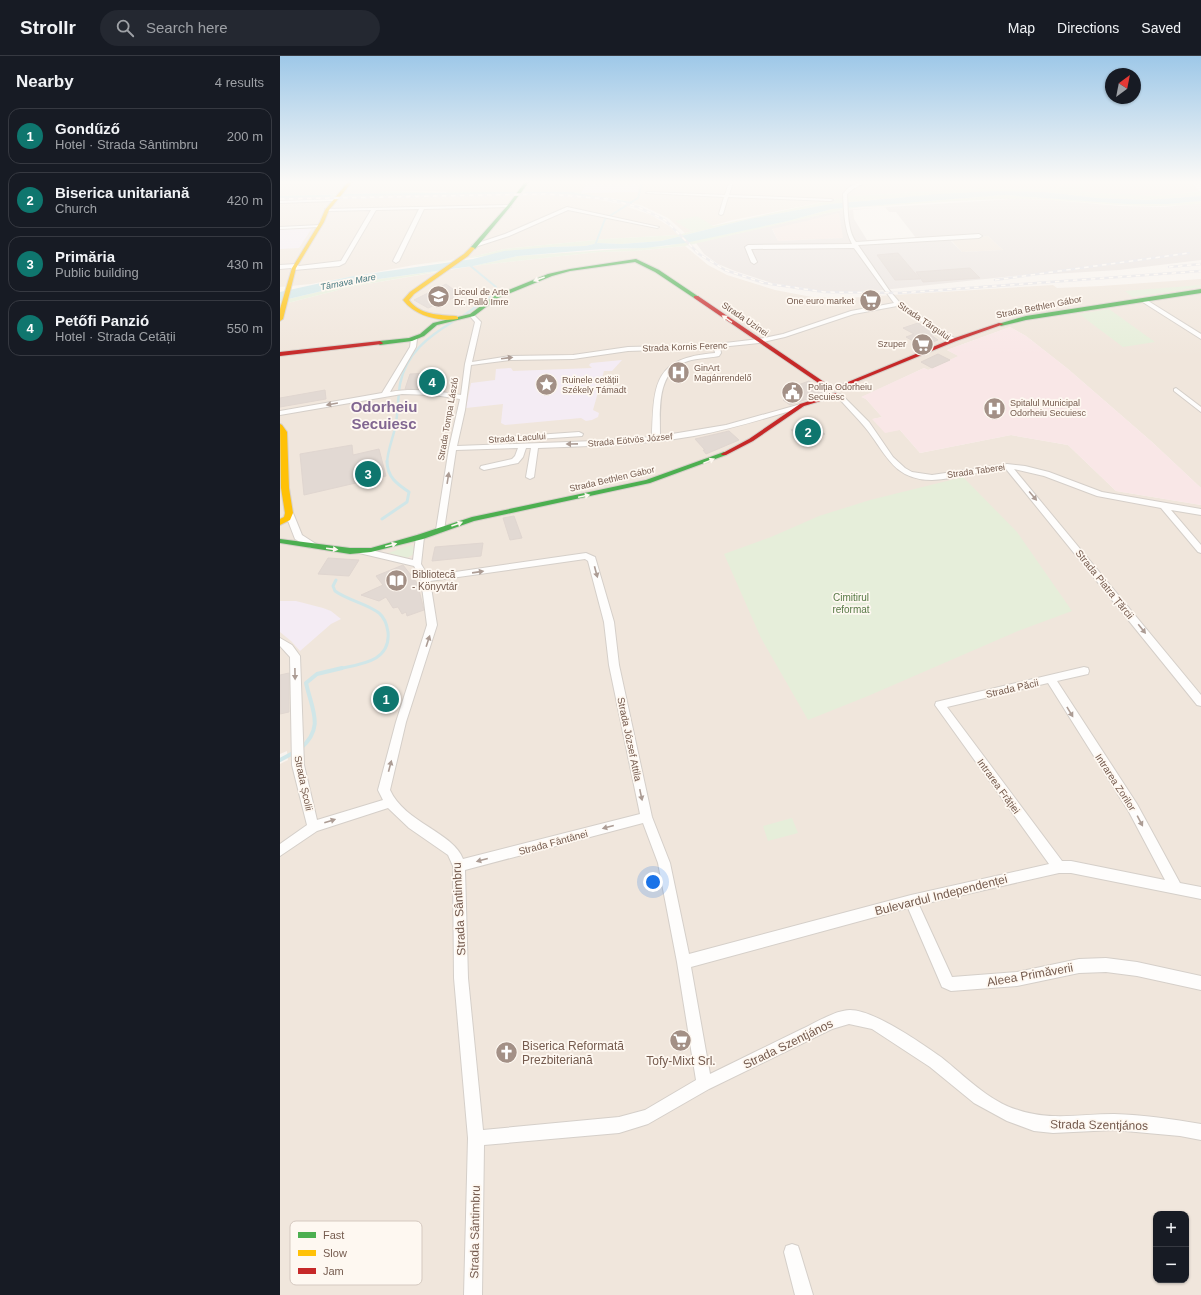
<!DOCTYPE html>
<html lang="en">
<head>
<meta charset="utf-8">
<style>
  body { margin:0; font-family:Helvetica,sans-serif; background:#242831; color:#f1f3f6 }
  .controls { position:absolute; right:12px; bottom:12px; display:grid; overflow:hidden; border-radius:8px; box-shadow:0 1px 3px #0004 }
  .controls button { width:36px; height:36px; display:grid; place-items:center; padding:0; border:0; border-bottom:1px solid #363941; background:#171b24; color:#f1f3f6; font:20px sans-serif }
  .compass { position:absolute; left:825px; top:12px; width:36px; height:36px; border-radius:50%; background:#171b24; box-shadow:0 1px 3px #0004; rotate:32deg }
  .you { position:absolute; left:373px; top:826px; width:14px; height:14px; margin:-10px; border:3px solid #fff; border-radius:50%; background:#1a73e8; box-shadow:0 0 0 6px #1a73e833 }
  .badge { display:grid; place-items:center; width:26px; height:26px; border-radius:50%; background:#0f766e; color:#fff; font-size:13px; font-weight:700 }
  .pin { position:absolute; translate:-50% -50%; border:2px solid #fff; box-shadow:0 1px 4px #0006 }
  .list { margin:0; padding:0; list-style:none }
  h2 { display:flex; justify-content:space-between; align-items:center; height:52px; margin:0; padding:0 16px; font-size:17px }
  h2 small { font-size:13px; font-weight:400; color:#9ea1a6 }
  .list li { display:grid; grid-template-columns:26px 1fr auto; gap:12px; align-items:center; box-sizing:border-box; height:56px; margin:0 8px 8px; padding:0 8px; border:1px solid #363941; border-radius:12px }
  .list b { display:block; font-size:15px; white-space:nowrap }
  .list p { margin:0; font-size:13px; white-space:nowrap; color:#9ea1a6 }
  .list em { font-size:13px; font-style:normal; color:#9ea1a6 }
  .icon { flex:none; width:22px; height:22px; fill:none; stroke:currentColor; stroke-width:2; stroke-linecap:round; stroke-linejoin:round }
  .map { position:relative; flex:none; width:921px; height:1239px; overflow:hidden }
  header { display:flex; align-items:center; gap:24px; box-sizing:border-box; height:56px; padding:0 20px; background:#171b24; border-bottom:1px solid #363941 }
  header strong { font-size:19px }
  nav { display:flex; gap:22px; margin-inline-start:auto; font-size:14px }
  .search { width:280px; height:36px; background:#242831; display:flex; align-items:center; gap:10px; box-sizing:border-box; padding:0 14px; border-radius:22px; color:#9ea1a6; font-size:15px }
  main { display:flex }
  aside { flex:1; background:#171b24 }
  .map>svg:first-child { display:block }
  .residential { fill:#f0e6dc; fill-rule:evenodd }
  .commercial { fill:#f5e6e0 }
  .industrial { fill:#eae3df; fill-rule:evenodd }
  .education { fill:#f4ecf4 }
  .medical { fill:#f9e7e7 }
  .green { fill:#e6eeda }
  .water { fill:#d0e6e8 }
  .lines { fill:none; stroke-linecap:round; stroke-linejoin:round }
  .stream-far3 { stroke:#d0e6e8; stroke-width:2 }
  .stream-far2 { stroke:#d0e6e8; stroke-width:2.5 }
  .stream-far1 { stroke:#d0e6e8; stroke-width:3 }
  .stream { stroke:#d0e6e8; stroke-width:4 }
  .building { fill:#e2d9d3; stroke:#e0d6d0 }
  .street-casing { stroke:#d5cfc9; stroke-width:2 }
  .fast-casing { stroke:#d7d0ca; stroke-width:2 }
  .slow-casing { stroke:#d7d0ca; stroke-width:2 }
  .jam-casing { stroke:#d7d0ca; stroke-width:2 }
  .street { fill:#fefdfc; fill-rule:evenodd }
  .fast { fill:#4caf50; fill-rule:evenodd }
  .slow { fill:#ffc107; fill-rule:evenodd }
  .jam { fill:#c62828; fill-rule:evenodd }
  .rail-casing { stroke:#e5e3e6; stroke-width:2.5 }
  .rail { stroke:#fef8f1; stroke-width:1.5; stroke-dasharray:4.5; stroke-linecap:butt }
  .oneway { fill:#fef8f1 }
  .oneway2 { fill:#ac9c94 }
  .labels { text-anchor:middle; stroke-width:3.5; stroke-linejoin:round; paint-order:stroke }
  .far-water-label { font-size:9px; font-style:italic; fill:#467980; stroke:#fef8f1 }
  .far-poi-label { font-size:9px; fill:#755b4e; stroke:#fef8f1; text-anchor:start }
  .far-street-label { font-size:9px; fill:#755b4e; stroke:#fef8f1 }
  .poi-label { font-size:10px; fill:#755b4e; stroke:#fef8f1; text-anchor:start }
  .street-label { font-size:10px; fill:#755b4e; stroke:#fef8f1 }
  .park-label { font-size:10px; fill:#587a47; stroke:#fef8f1 }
  .near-street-label { font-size:12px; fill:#755b4e; stroke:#fef8f1 }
  .near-poi-label { font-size:12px; fill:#755b4e; stroke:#fef8f1; text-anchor:start }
  .far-town-label { font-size:15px; font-weight:bold; fill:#816691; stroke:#fef8f1 }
  .key { fill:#fef8f1; stroke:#d5c9c0; stroke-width:1 }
  .key-label { font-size:11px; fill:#755b4e }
</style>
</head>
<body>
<header>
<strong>Strollr</strong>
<div class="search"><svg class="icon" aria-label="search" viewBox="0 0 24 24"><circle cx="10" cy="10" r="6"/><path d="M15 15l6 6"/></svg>Search here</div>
<nav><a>Map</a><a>Directions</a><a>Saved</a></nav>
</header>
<main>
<aside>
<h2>Nearby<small>4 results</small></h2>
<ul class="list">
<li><span class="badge">1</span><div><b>Gondűző</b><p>Hotel · Strada Sântimbru</p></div><em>200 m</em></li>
<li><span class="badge">2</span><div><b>Biserica unitariană</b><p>Church</p></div><em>420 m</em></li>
<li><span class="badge">3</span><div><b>Primăria</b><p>Public building</p></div><em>430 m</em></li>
<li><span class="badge">4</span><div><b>Petőfi Panzió</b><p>Hotel · Strada Cetății</p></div><em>550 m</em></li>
</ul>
</aside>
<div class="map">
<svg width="921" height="1239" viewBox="0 0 921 1239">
  <rect width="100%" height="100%" fill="#f8f3ee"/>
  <path class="residential" d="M0 126H308L302 136 101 135 99 137 0 140Z
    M359 126H786L777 133 699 132 572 140 453 164 405 177 388 162 363 150 338 143 301 138 312 136H358Z
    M790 126H912L919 135 877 140 839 139 803 136V127Z
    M280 139 315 143 350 150 348 151 371 159 389 170 398 179 325 183 224 193 192 201 134 209 31 228 0 231V145L47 144 48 142Z
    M708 180 723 194 682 196 671 184Z
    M405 190 428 209 447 219 495 234 532 241 566 242 773 229 777 232 821 230 921 223V432L872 386 788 313 746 280 730 271 667 294 679 300 648 314 644 312 582 341 586 343 602 361 593 363 620 374 640 397 731 379 788 389 836 435 921 449V1239H0V708L8 704 7 695 0 698V249L70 231 193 210 318 196 354 195ZM876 1158H906V1224H876Z"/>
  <path class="commercial" d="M559 157 564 182 498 185 492 172Z"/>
  <path class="industrial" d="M734 143 772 144 840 150 885 151 921 147V204L839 214 755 219 752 218 593 235H543L492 227 455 215 438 208 424 198 416 187 561 154ZM605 151 609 156H616L636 182 587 184 574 163 573 154ZM559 157 563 182 498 185 492 173ZM708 180 723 194 682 196 671 185Z"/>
  <path class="education" d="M308 126H359L358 136 301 137Z
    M32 172 19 192 0 193V173Z
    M342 304 332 315H324L313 354 319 357 318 361 312 364 306 365 301 362 225 369 221 367 223 348 186 352 191 327 215 324 216 313 231 312 233 315 312 312 309 309 311 307Z
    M0 545H16L43 552 51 555 61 563 51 568 20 595 11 585 0 576Z"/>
  <path class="medical" d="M730 271 746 280 788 313 872 386 921 432V449L836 435 788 389 731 379 640 397 620 374 605 377 592 363 602 361 586 343 581 341 644 312 648 314 678 300 667 294Z"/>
  <path class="green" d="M786 126 803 127V136L877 140 921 135V140L867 144 818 142 765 136 716 135 625 141 550 148 469 163 381 185 341 188 318 187 305 190 270 191 132 210 192 201 224 193 325 183 398 179 420 173 411 175 395 165 417 160 433 170 571 140 699 132 777 133Z
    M101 135 166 137 168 135H287L302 136 301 138 350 146 276 137 0 142V140L99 137Z
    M723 139 847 148H888L921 145V147C871 154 822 147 772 144 709 140 644 148 581 151L561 154 405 190 354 195 318 196 193 210 238 200 386 190 508 165 552 153Z
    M173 213 70 231 0 249V245L84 225Z
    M921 229V231L852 241 845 235Z
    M829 253 875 286 843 291 799 258Z
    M683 421 737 476 792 555 738 575 588 640 528 664 481 582 444 498 491 481 539 460 590 444Z
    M132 489 135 493 134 498 127 502 108 497Z
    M512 762 518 777 488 785 483 770Z"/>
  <path class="water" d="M716 135 765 136 818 142 867 144 921 140V145L888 148H847L723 139 552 153 508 165 405 187 365 192 322 193 238 200 193 210 84 225 0 245V236L73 220 193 203 224 195 270 191 305 190 318 187 341 188 381 185 469 163 550 148 658 138Z"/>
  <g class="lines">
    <path class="stream-far3" d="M246 137H290L351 147
      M65 139 236 137
      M0 141 50 140
      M314 192 325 163 358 142 362 126
      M187 207 216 231V236L200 248"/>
    <path class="stream-far2" d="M183 260 201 247
      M107 406C108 392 114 380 116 367 118 354 118 341 120 328 126 297 149 280 174 265"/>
    <path class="stream-far1" d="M102 463 127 446 129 436C117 428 107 421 107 405
      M56 524 53 530 55 535C69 545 86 547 99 557 105 562 107 569 108 576 111 606 80 608 58 613"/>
    <path class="stream" d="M20 693C45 672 32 654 26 627L37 618 62 612
      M0 704 15 696"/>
  </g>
  <path class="building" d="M618 197 640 223 615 224 597 199Z
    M690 212 700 222 643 226 636 216Z
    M166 228 181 239 148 252 134 244Z
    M638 267 656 277 651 279 658 284 642 290 626 281 634 278 623 272Z
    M658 298 670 304 652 312 641 306Z
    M148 317 145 326 161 325 152 334 125 333 130 318Z
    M529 325 544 337 510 349 503 344 506 343 502 341 509 338 504 334Z
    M45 334 46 343 0 351V342Z
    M526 367 545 378 529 386 516 380 518 378 511 374Z
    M449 375 459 384 426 398 423 394H425L415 383Z
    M72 389 73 399 99 393 106 420 24 439 20 398Z
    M234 460 242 482 230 484 223 462Z
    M203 487 201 500 152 505 155 491Z
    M48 502 79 504 69 520 38 518Z
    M123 509 141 532 139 534 144 554 127 560 126 556 122 558 118 551 113 552 106 541 99 545 81 539 103 529 96 520Z
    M9 617V656L0 658V619Z"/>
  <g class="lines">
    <defs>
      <path id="street" d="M449 126H453L449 139 551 143 553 144 551 145 448 141 443 158 441 159 439 158 444 141 366 137 368 136 445 139Z
        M580 126H586L573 133 567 138C568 153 567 174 576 186L699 178 702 180 699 182 578 189 609 234 620 247 676 283V285H672L617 250 574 258 505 281 479 287 440 291 441 297 439 300C429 302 418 302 408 305 376 315 380 353 380 380L446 369 521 348 523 349V351C487 362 451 373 414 380 363 389 310 390 258 392L254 421 250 423 246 421 251 392H246L243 401 238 407 204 414 200 412 201 410 232 403 235 400 238 392 176 394 164 474 160 477 156 474 169 392 180 343 154 339 122 338 0 359V355L102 337 130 291 131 283 134 281 137 283 136 291 110 336C133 332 157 335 181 339L185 308 195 266 189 259 192 257 201 266 192 306 230 300 293 299 348 291 428 289 479 283 503 278 571 255 614 247 574 192 471 193 477 206 474 208 471 206 465 191 468 189 572 188C564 173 564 155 563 138L569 131ZM434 292 435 297C373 302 374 328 372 381L315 385 177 390 185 354 191 309 230 304 293 303 348 295Z
        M55 143 53 145 0 147V145Z
        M229 149 231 151 144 153 119 205 116 207 113 205 139 153 96 154 65 207 59 210 14 214 11 212 0 213V209L16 208 19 210 61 205 91 154 47 155 45 153Z
        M287 151 379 171 377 172 288 154 229 180 195 191 192 189 225 178Z
        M41 169 39 171 0 173V171Z
        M861 243H865L921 278V283L861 245Z
        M896 332 921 351V356L894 335V333Z
        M557 338H561L589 366 613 401 625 412 632 416 652 419 727 408 745 410 769 416 822 436 921 453V459L891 454 921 489V497L918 496 881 452 817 440 764 420 734 413 921 639V650L917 649 726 413C701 414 677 423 652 424 615 424 607 400 588 375 578 362 567 352 557 340Z
        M299 376 303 378 302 380 214 386 210 384 214 382Z
        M9 454 13 457 22 479 36 488V492H30L15 483 5 457Z
        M140 478 144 481 141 508 148 520 306 497 315 501 334 566 339 609 372 761 390 807 409 898 631 839 769 808 655 649 656 646 660 645 804 611 808 612 809 615 808 618 777 625 857 748 900 827 921 831V843L791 817H779L639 849 672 921 737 916 799 903 826 902 857 906 921 920V934L857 920 826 916 799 917 737 930 671 935 662 931 628 852 411 911 430 1018C461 1003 491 988 522 973 535 967 556 954 570 954 594 954 641 987 661 1001 685 1020 708 1045 738 1054 771 1065 800 1058 834 1058 863 1059 893 1063 921 1068V1084L900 1080 834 1074 773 1077 754 1075 727 1065 694 1047 650 1011 592 973 569 968 552 973 429 1033 368 1068 339 1077 204 1089 202 1239H184L188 1082 174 922 173 810 168 799 129 772 108 752 37 775 0 800V788L27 769 12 709 10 601 0 590V582L12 589 20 600 24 709 37 764 103 744 98 734 116 666 147 569 141 523 134 510 79 497 78 495 82 492 133 504 136 481ZM305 503 308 505 324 566 329 609 360 758 183 803C174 777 124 766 110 734L126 666 157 569 150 525ZM768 627 849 756 885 824 791 805H782L667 651ZM363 767 378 807 397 906 416 1024 365 1054 339 1061 203 1074 188 922 185 814Z
        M512 1188 518 1190 520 1196 533 1239H515L504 1196 506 1190Z"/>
      <path id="fast" d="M245 126H249L230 151 195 193H191V191L228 149Z
        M356 203 379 214 419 241 414 242 375 216 355 206 290 215 272 220 218 242 194 260 157 269 144 280 132 285 100 289 97 287 100 285 129 282 140 278 153 267 190 258 214 240 268 218 290 213Z
        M921 233V237L746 264 721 270 718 268 746 260Z
        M444 396 446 397V399L370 427 194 465 143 483 91 496 70 498 0 487V483L70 492H91L137 479 192 461 366 424Z"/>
      <path id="slow" d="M68 126H72L49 154 44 166 16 212 3 263 0 265V253L12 212 40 166 45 154Z
        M191 191 195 192 188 200 134 238 129 244C140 259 159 259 176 260L178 261V263C159 266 135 260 123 244L130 236 184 198Z
        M0 368 2 369 7 376 9 432 13 457 10 464 0 469V463L4 461 5 457 1 432Z"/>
      <path id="jam" d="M414 240H418L544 326 552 334 547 335 540 328 414 242Z
        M719 267 724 268 676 285 561 332 556 331 672 283Z
        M100 285 103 287 102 288 0 300V296Z
        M555 337 557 338V340L524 350 473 385 446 399H442L441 398 469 383 520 348Z"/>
    </defs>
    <use href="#street" class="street-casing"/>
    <use href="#fast" class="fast-casing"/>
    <use href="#slow" class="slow-casing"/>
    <use href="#jam" class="jam-casing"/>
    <use href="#street" class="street"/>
    <use href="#fast" class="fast"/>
    <use href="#slow" class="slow"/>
    <use href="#jam" class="jam"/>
    <defs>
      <path id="rail" d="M0 143 266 138 328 143 358 151 385 164 419 198 445 214 484 227 544 236 620 237 921 215
        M889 211 921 208
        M715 224 909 197"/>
    </defs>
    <use href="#rail" class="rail-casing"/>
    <use href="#rail" class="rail"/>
  </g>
  <defs><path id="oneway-solid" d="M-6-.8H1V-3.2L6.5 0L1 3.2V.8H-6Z"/></defs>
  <g class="oneway">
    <use href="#oneway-solid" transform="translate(259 223) rotate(160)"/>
    <use href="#oneway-solid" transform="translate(447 263) rotate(-146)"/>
    <use href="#oneway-solid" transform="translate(429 405) rotate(-22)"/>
    <use href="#oneway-solid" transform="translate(304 440) rotate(-12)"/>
    <use href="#oneway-solid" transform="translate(177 468) rotate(-20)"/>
    <use href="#oneway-solid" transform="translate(111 489) rotate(-15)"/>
    <use href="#oneway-solid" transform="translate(52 493) rotate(7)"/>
  </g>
  <g class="oneway2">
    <use href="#oneway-solid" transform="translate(227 302) rotate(-7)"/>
    <use href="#oneway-solid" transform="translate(52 348) rotate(170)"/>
    <use href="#oneway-solid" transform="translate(292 388) rotate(179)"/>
    <use href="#oneway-solid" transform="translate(168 422) rotate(-81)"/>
    <use href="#oneway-solid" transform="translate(753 440) rotate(50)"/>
    <use href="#oneway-solid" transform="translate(198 516) rotate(-8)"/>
    <use href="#oneway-solid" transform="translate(316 516) rotate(75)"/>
    <use href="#oneway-solid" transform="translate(862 573) rotate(51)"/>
    <use href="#oneway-solid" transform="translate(148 585) rotate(-72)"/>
    <use href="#oneway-solid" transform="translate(15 618) rotate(89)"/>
    <use href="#oneway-solid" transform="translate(790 656) rotate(59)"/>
    <use href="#oneway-solid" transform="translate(110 710) rotate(-75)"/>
    <use href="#oneway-solid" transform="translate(361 739) rotate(78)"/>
    <use href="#oneway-solid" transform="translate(50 765) rotate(-18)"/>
    <use href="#oneway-solid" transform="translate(860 765) rotate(62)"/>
    <use href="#oneway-solid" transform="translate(328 771) rotate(165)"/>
    <use href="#oneway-solid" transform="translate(202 804) rotate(165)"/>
  </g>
  <linearGradient id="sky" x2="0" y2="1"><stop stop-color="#9ec8e8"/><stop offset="0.42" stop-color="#fcfaf7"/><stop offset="1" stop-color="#fcfaf7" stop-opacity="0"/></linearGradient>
  <rect width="921" height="300" fill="url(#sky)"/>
  <defs>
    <symbol id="school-disc" viewBox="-11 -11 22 22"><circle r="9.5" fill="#a39086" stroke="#fef8f1"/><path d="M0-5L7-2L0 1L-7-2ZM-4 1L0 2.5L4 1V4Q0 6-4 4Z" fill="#fff"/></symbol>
    <symbol id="supermarket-disc" viewBox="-11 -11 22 22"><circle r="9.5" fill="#a39086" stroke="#fef8f1"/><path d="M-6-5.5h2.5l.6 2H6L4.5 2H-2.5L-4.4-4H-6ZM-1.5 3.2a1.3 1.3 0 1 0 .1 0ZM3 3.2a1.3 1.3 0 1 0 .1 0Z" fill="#fff"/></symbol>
    <symbol id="hospital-disc" viewBox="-11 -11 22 22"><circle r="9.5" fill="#a39086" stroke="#fef8f1"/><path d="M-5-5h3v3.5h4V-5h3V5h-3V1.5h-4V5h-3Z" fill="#fff"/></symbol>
    <symbol id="sight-disc" viewBox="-11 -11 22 22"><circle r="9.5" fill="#a39086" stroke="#fef8f1"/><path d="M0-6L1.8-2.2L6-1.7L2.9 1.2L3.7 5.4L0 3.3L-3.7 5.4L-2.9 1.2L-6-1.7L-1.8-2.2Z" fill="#fff"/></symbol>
    <symbol id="civic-disc" viewBox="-11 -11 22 22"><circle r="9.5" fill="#a39086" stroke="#fef8f1"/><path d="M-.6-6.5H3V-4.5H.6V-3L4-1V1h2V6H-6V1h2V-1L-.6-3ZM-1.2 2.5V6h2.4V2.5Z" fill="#fff"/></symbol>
    <symbol id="library-disc" viewBox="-11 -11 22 22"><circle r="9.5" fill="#a39086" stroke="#fef8f1"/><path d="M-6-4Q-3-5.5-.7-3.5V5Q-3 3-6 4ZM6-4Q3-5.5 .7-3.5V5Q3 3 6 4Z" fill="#fff"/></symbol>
    <symbol id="church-disc" viewBox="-11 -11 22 22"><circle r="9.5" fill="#a39086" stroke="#fef8f1"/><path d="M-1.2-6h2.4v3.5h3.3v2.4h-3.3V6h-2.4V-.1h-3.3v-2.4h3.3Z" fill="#fff"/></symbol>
  </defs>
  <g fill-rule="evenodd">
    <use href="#school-disc" x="146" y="228" width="25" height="25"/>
    <use href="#supermarket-disc" x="578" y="232" width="25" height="25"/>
    <use href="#supermarket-disc" x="630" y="276" width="25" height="25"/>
    <use href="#hospital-disc" x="386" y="304" width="25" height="25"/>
    <use href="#sight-disc" x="254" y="316" width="25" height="25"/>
    <use href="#civic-disc" x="500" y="324" width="25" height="25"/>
    <use href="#hospital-disc" x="702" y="340" width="25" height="25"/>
    <use href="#library-disc" x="104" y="512" width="25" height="25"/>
    <use href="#supermarket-disc" x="388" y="972" width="25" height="25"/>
    <use href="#church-disc" x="214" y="984" width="25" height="25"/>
  </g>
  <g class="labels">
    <g class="far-water-label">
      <text transform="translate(68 226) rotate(-11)" y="3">Târnava Mare</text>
    </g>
    <g class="far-poi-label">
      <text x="174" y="239">Liceul de Arte<tspan x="174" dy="10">Dr. Palló Imre</tspan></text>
      <text x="574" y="248" text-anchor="end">One euro market</text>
      <text x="626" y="291" text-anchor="end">Szuper</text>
      <text x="414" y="315">GinArt<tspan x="414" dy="10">Magánrendelő</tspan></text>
      <text x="282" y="327">Ruinele cetății<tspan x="282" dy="10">Székely Támadt</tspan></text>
      <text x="528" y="334">Poliția Odorheiu<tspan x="528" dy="10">Secuiesc</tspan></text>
      <text x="730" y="350">Spitalul Municipal<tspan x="730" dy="10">Odorheiu Secuiesc</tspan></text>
    </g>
    <g class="far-street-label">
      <text transform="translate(759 251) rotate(-11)" y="3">Strada Bethlen Gábor</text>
      <text transform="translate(465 263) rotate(34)" y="3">Strada Uzinei</text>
      <text transform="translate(644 265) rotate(34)" y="3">Strada Târgului</text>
      <text transform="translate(405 291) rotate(-2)" y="3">Strada Kornis Ferenc</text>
      <text transform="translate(168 363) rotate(-80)" y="3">Strada Tompa László</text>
      <text transform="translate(237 382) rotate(-4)" y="3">Strada Lacului</text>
      <text transform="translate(350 384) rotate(-5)" y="3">Strada Eötvös József</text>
      <text transform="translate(696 415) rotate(-8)" y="3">Strada Taberei</text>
      <text transform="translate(332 423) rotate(-13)" y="3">Strada Bethlen Gábor</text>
    </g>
    <g class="poi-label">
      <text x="132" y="522">Bibliotecă<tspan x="132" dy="12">- Könyvtár</tspan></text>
    </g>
    <g class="street-label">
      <text transform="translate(825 528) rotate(51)" y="4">Strada Piatra Țărcii</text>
      <text transform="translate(732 632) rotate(-13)" y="4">Strada Păcii</text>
      <text transform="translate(350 683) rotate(78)" y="4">Strada József Attila</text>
      <text transform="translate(836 726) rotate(57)" y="4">Intrarea Zorilor</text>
      <text transform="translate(24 727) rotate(78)" y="4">Strada Școlii</text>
      <text transform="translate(719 730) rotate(54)" y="4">Intrarea Frăției</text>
      <text transform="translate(273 786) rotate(-15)" y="4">Strada Fântânei</text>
    </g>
    <g class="park-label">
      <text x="571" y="545">Cimitirul<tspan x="571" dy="12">reformat</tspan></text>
    </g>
    <g class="near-street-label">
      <text transform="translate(661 839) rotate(-14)" y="4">Bulevardul Independenței</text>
      <text transform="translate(179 853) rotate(-93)" y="4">Strada Sântimbru</text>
      <text transform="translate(750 919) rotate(-10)" y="4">Aleea Primăverii</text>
      <text transform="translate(508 988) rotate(-26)" y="4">Strada Szentjános</text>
      <text transform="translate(819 1069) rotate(1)" y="4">Strada Szentjános</text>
      <text transform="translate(195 1176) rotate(-89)" y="4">Strada Sântimbru</text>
    </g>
    <g class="near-poi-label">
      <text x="242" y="994">Biserica Reformată<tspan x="242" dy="14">Prezbiteriană</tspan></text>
      <text x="401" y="1009" text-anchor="middle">Tofy-Mixt Srl.</text>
    </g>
    <g class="far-town-label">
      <text x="104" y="356">Odorheiu<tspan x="104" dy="17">Secuiesc</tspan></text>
    </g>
  </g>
  <rect x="10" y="1165" width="132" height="64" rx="6" class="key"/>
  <rect x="18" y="1176" width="18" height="6" fill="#4caf50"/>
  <rect x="18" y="1194" width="18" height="6" fill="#ffc107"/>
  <rect x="18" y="1212" width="18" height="6" fill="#c62828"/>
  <g class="key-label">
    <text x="43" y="1183">Fast</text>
    <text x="43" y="1201">Slow</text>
    <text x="43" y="1219">Jam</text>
  </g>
</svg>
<div class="controls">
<button>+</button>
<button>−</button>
</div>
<svg class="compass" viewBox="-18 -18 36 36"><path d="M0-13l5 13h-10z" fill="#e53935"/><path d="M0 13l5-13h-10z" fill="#9ea1a6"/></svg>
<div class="you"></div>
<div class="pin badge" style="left:106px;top:643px">1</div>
<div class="pin badge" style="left:528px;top:376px">2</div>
<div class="pin badge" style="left:88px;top:418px">3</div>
<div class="pin badge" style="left:152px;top:326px">4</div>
</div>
</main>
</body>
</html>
